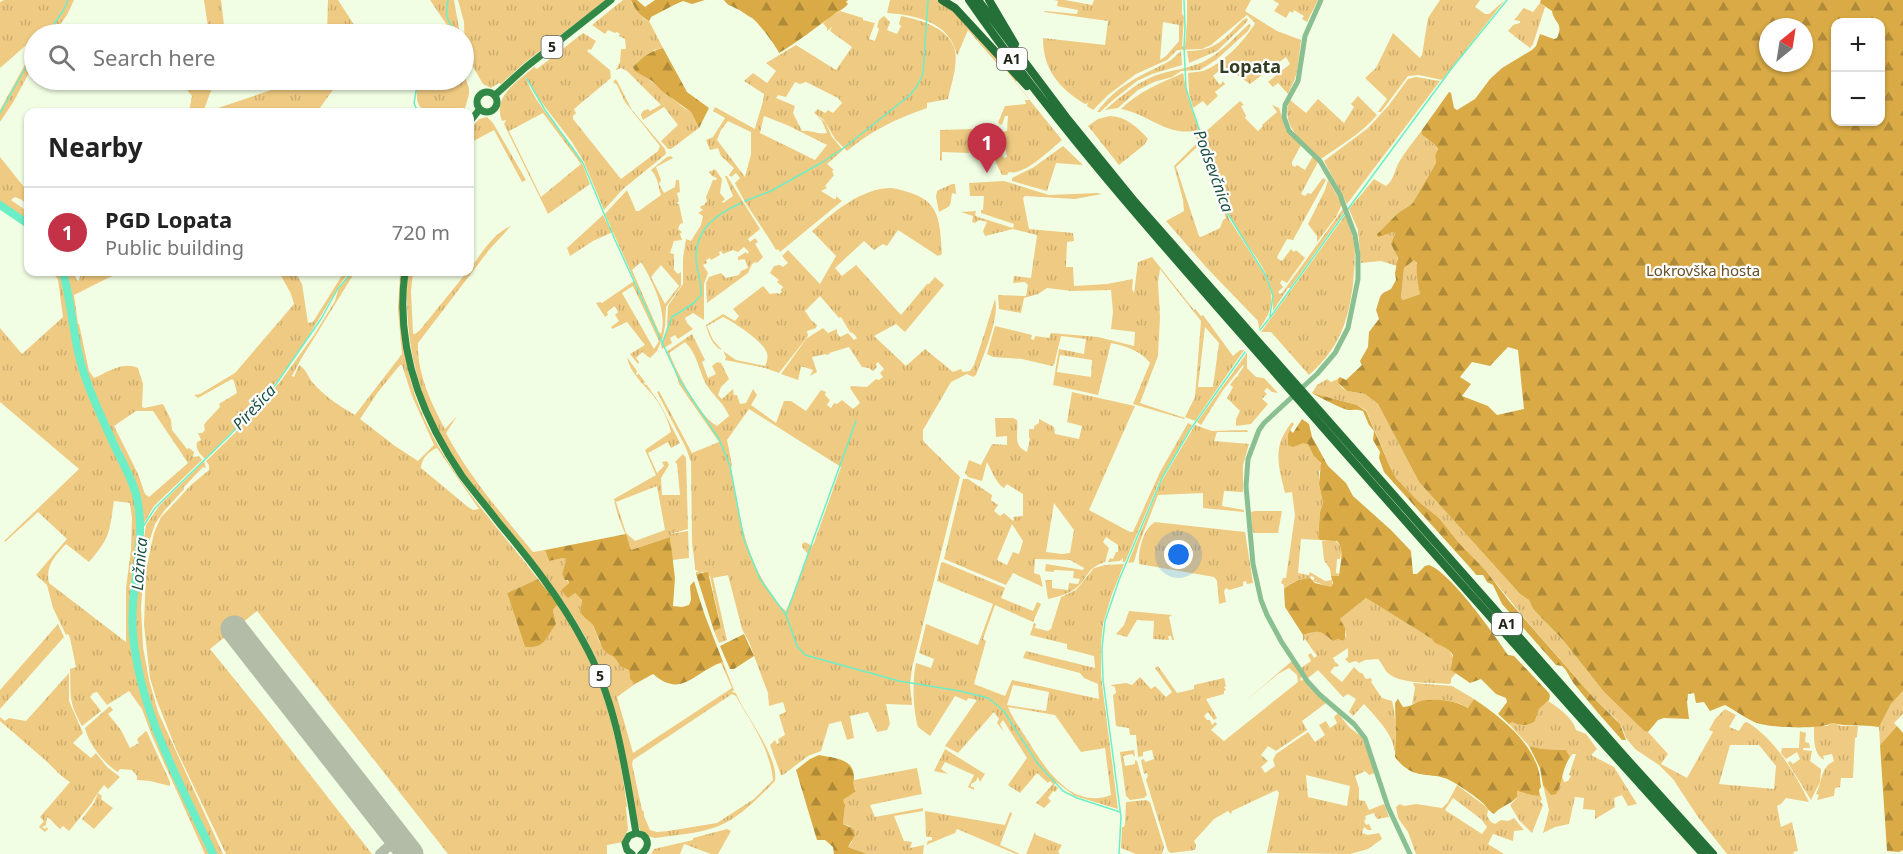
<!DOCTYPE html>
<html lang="en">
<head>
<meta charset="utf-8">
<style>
  body { margin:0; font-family:"Noto Sans",sans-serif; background:#f2f2f2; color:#222 }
  .controls { position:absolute; right:18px; top:18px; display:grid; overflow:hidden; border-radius:12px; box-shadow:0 2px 4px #0004 }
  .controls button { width:54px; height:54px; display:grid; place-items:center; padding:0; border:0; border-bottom:2px solid #e0e0e0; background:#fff; color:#222; font:30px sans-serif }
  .compass { position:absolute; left:1759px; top:18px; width:54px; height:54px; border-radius:50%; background:#fff; box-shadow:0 2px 4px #0004; rotate:30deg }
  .you { position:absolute; left:1179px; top:555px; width:21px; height:21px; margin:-15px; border:4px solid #fff; border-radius:50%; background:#1a73e8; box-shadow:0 0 0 9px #1a73e833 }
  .badge { display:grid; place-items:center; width:39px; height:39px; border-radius:50%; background:#c33247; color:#fff; font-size:20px; font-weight:700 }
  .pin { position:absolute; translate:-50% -50px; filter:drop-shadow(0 2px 3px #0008) }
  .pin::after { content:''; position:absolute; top:32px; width:21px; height:18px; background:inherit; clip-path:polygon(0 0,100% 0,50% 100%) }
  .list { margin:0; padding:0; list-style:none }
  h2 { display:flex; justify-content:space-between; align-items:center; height:78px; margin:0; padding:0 24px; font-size:26px }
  h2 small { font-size:20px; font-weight:400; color:#767676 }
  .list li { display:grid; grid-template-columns:39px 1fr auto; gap:18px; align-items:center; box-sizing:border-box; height:90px; padding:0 24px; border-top:2px solid #e0e0e0 }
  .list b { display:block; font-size:22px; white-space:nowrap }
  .list p { margin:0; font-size:20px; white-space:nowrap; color:#767676 }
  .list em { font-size:20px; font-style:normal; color:#767676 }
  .icon { flex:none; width:33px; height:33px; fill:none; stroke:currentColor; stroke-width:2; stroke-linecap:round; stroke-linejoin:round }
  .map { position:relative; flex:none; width:1903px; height:854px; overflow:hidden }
  .search { position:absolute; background:#fff; box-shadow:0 2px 4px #0004; left:24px; top:24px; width:450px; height:66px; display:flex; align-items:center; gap:15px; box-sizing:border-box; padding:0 21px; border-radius:33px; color:#767676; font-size:22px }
  .panel { position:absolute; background:#fff; box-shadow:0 2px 4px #0004; left:24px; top:108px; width:450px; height:168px; border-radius:12px }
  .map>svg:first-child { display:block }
  .grass { fill:url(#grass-tufts); fill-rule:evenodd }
  .forest { fill:url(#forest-firs); fill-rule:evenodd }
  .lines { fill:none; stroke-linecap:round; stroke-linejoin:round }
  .stream { stroke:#6ceec7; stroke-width:1.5 }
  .river { stroke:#6ceec7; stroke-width:8 }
  .taxiway { stroke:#b2bca6; stroke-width:10 }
  .runway { stroke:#b2bca6; stroke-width:27 }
  .minor { stroke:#8abf92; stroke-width:5 }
  .major { stroke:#318847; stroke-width:7 }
  .highway { stroke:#256f38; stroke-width:8 }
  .labels { text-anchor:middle; stroke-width:4.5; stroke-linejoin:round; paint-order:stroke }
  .shield { fill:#fff; stroke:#62655d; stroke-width:1.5 }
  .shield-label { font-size:14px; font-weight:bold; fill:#1e2317 }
  .park-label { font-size:15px; fill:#655028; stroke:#fff }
  .water-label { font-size:16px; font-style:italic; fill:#1a5141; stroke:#fff }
  .quarter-label { font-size:18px; font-weight:bold; fill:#333e22; stroke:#fff }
</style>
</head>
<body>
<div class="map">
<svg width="1903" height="854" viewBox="0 0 1903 854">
  <defs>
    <pattern id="grass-tufts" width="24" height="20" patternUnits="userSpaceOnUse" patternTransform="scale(1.5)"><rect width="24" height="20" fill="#efca82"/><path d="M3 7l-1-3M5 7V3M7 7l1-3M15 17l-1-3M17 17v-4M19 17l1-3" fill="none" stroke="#ccad70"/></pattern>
    <pattern id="forest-firs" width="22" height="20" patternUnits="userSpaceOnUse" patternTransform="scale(1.5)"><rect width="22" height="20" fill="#d9aa45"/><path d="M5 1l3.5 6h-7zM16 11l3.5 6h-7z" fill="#af8a39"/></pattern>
  </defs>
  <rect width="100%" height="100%" fill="#f2fee3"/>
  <path class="grass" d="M4 0H74L67 15 53 34H34V42L32 40 0 68V2Z
    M204 0H221L225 34H209Z
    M328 0H338L360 34H327Z
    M430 0H454L460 34H450L451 31Z
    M458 0H606L523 64 501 84 499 83 491 88 483 84 465 53 464 22Z
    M623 0H631L632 4 644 19 649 21 663 48 654 50 641 73 684 108 691 112 699 128 671 149H668L661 141 678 125 664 107 643 120 641 115 643 111 648 109 650 111 661 105 627 71 621 68 616 70 620 62 621 49H626L625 39 619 36 620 34 617 32 615 33 608 30 605 34 592 25Z
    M890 0H937L942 3 954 11 1017 80 1015 82 1062 140C1050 150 1024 176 1009 172L1007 175H1002L986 142 998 145 1004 158 1007 157 1002 132 1007 131 1008 116H1005L1002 125 998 123 1005 106 1026 104 1025 100H1030L1006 70 1001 66 1000 67 968 30 957 56C951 22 915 15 887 13Z
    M1054 0H1065L1092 5 1094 0H1182V14L1184 17 1182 46 1185 47 1187 21V0H1251L1245 11 1277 31 1301 40 1297 72 1294 81 1288 94 1278 83 1273 87 1268 82 1290 64 1286 57 1250 84 1227 68 1221 69 1213 76 1220 85 1223 81 1225 84 1215 92 1218 96 1207 106 1203 101 1193 108 1189 93 1188 73C1193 72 1199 72 1203 71 1223 64 1243 42 1254 25L1255 23 1247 15 1211 45 1202 49 1177 50 1167 60 1136 74 1108 95 1093 110 1087 106 1088 103 1085 104C1059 88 1043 70 1043 38L1105 45 1108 21 1044 12 1045 11 1077 14 1078 10 1057 6 1058 1ZM1163 22 1179 25V41L1166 56 1160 60Z
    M1273 0H1318L1307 22 1302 19 1304 16 1294 10 1293 13 1290 11 1286 18 1274 11 1279 4Z
    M1440 0H1480L1475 7 1485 14H1489L1505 0 1442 80 1419 75 1408 76 1381 112H1378L1387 99 1365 78 1376 68 1393 33 1420 58 1422 55 1428 18Z
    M1540 3 1545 7 1533 44 1530 48 1508 31 1513 25 1520 23V21L1514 20 1524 8 1533 12Z
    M840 11 863 18V20L875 23 869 39 875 41 879 29 877 27 879 20 884 16 890 22 887 30 897 34 901 26 899 24 901 16C921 20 950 28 955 51 958 65 951 85 948 99L927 103V108C897 118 871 131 847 151L835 139 824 120 814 113 818 109 825 113 828 110 833 113 842 103 838 98 806 82 800 84 795 82 786 97 778 95 776 98 795 106 793 113 802 131C812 130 817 135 827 133L822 121 816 115 825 122 832 137 843 150 827 164 834 170 832 171 834 175 825 186 827 188 821 191 834 199H836V196L842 201 780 252 778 249 776 250C763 227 746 207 735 183L740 178 736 173 731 177 729 175 734 168 721 156 718 148 710 150 706 140 713 137 725 118 713 111 715 107 755 129C757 119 764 102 764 94L744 81 753 73 767 83 776 71 766 63 796 45 836 70 852 47 830 31 832 27 827 31V28L823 23 830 17ZM764 116 787 125 827 145 815 160 760 133ZM728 121 751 132V154L745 177 717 140 721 130Z
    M1247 18 1248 20 1245 24 1217 51 1189 63 1187 51C1216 51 1224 39 1243 20Z
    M1249 24 1251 26 1248 31 1216 60 1200 70 1181 71 1172 77 1154 82 1138 90 1118 108 1105 110C1120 97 1135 84 1154 76 1170 70 1187 69 1203 62 1221 53 1234 38 1249 24Z
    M583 33 596 41 591 50 589 49 587 51 610 70 611 78 574 109 576 113 573 116V119L621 179 658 151 660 146 625 102 617 85 613 82 616 79 632 110 665 149 666 154 623 189 604 210 584 162 572 142 539 99 526 78C536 107 561 128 577 154 583 163 586 174 590 184L548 214 504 124 506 120 502 121C492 95 518 82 534 67L537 69ZM543 113 581 164 541 197 509 131Z
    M34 48V63L14 101 0 122V110Z
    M1181 51 1182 65 1152 74 1137 81 1112 101 1100 112H1097C1117 85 1138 77 1166 63 1172 60 1176 55 1181 51Z
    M465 62 467 69 464 74 469 88V94L464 112C435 113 409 120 419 80H423L422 84 427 86 430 80H464Z
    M1183 73 1188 98 1199 130C1168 138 1149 114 1121 109 1139 91 1161 83 1183 73Z
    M1416 77 1440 81 1347 204 1324 161 1368 128 1389 105 1408 79Z
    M199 80H215L203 112H189L192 96 183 85 184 84 196 88Z
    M301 80H340L317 112H206Z
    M1358 96 1377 115C1362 133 1341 145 1321 159 1304 143 1279 126 1290 100L1306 113 1318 99 1344 123 1354 107 1351 104Z
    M1240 101 1244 105 1241 106 1246 116 1245 118 1258 131 1263 126 1262 125 1277 112 1272 105 1279 108 1286 130 1301 145 1292 162V165L1295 167 1297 165 1305 170 1313 156 1318 162 1301 194 1305 196 1308 193 1311 194 1323 178 1326 180 1293 240 1287 239 1278 255 1277 258 1282 261 1291 249 1294 252 1296 250 1305 258 1287 283 1282 280 1280 283 1283 287 1278 292 1280 294 1282 293 1343 209 1345 211 1290 288H1288L1273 311C1275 270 1248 252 1231 218 1219 194 1210 160 1203 134Z
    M1110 116C1127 117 1137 127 1148 139L1144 145 1119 165 1088 126 1098 119Z
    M487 117 493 123 526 180 522 182 494 130 470 143V130L479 119Z
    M972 129 969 153 942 152V161L940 160V130Z
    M1422 130 1421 134 1433 143 1438 150 1435 156 1436 163 1412 204 1398 213 1377 234 1393 232 1395 234 1392 246C1396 253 1399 258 1397 266L1381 261 1361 263 1358 230 1349 209 1374 179 1386 186C1394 179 1394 173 1398 164 1404 153 1414 141 1422 130Z
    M1200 136 1229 219 1266 277C1275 299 1273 310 1259 329L1258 321 1206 267 1166 221 1184 211 1183 200 1174 166 1196 144 1198 146 1176 167 1199 236 1201 237 1220 228 1223 220 1226 218 1197 140 1196 137Z
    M1063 146 1083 165 1056 163 1047 191 1012 181V178L1034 167Z
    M671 156 673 158 656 167 661 180 659 184 664 193 675 187 676 180H679L680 192 677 193 679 201 676 203 679 204 683 223 680 224 678 229 682 232 680 234 682 240 674 241 670 253 674 254V270L678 274 681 272V286L666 307 665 326 663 337 657 351 650 358 642 352 636 358 639 362 638 364 630 354 645 345 627 322 612 329 611 327 619 321 615 315 618 312 615 306 607 312 608 315 605 317 596 303 600 302 602 303 634 281 661 340 613 232 593 241 570 256 567 248 603 215 609 227H611L605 214 627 190 636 211H639L661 195C658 186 658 177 651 170L667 157ZM641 262C652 280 668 312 661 334L659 332 632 270ZM661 265 679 286 665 304 651 277ZM633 286 659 341 654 349 622 293Z
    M0 157 28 192V207L22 200 15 197 11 200 28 212V222L0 203Z
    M715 169 722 179 720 193 725 199 722 202 723 203 733 196 725 176H727L760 229 748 239 750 242 755 238 758 242 755 244 763 257 757 263 755 262 752 264 748 273 707 303 706 283 709 277 721 273 726 278 739 275 741 271 748 268 745 259 738 260V257L746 252 747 254 749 252 744 247 738 252 733 250 723 254 721 251 719 252 720 255 711 260 710 258 706 260 707 263 703 265 708 273 704 284V320L693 313 685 318 687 323 693 329 678 339 675 335 670 338 672 343 662 349 661 345 667 328 668 306 683 284V258L686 239 691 241 701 225 703 216 698 213 703 210 700 208 701 206 704 205 707 201 706 197 713 180H716L717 178 712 176 709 172Z
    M1328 180 1342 204 1336 217 1317 242V236L1308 224 1325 190Z
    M1004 181 1049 195 1097 193 1102 194 1075 199 1025 196 1023 198 1029 229 1073 233 1074 241 1067 242 1066 267H1073L1074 286 1107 284 1133 279 1132 289 1134 293 1138 262 1152 257 1194 310 1195 309 1201 316 1203 315 1233 356 1240 350H1244L1195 421 1185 417 1195 397 1201 321 1160 269 1158 282 1160 317 1158 356 1140 403 1185 418 1184 419 1133 404 1150 363C1141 351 1126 346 1111 343L1098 395 1053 385 1059 349 1084 354 1086 339 1061 336 1054 365 1052 366 1022 359 993 357 987 354 995 326 1032 335 1031 339 1034 340 1035 336 1049 338 1051 333 1098 337 1134 346 1135 332 1111 329 1113 312 1111 290 1072 291 1047 288 1038 294 1024 298 1021 313 999 309 998 295 1026 296 1028 285 1025 282 1013 283 1014 276 1031 278 1037 235 1013 229 985 236 983 231 987 222 979 220 975 223 972 222 973 216 961 212 976 211 975 215 978 217 1013 228 1014 224 981 213V210H983L984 196H970L969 183ZM1205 327 1219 343 1213 387H1198ZM1060 355 1092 360 1091 377 1057 372Z
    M952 184H955L956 194 952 193C950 208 952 205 939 212L936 197 937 191Z
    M892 188C937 197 940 211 942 254L938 256 898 230 887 246 883 244 874 250 864 241 835 268 842 276 856 265 901 315 927 284H929L935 277 944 285 905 332 896 324 874 336 906 366 925 349 953 372 961 369 963 372 970 371 974 365 984 335 995 299C1000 317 983 357 976 375L973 377 967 374 951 382 923 430V440L925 443 960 477 912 668 910 685 912 705 886 704 890 724 887 730 877 732 868 712 850 716 854 738 847 740 841 721 829 724 821 751 808 756 783 775H781L770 745 775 740 777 744 779 743 778 739 785 735 779 715 786 712 783 702 769 706 768 693 763 680 749 642 742 629 728 575 713 578 727 640 719 643 714 631 721 628 710 576 703 572 696 574V572L699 571 695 570V567L692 542 691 462 686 448 657 392 659 391 692 453 719 442 679 384 674 367 666 352 692 334 705 360 702 362 708 378 716 374 712 366 717 362 721 363 729 379 721 387 718 395 722 399 733 389 734 395H737L740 404 746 403 753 389 757 395 751 405 776 423 784 401H791L806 411 821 390 826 392 825 395 830 400 827 405 831 408 834 403 837 404 842 400 853 409 860 403 850 388 851 386 867 387 876 379 879 380 883 377 880 373 884 369 878 362 876 364 877 367 873 371 869 368 862 367 849 347 829 353 830 354 826 355V354L812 357 817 372 810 376 813 370 804 367H801L798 380 781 374 806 339 823 328 828 333 837 329V333L840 337 848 333 854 340 857 338 854 334 850 332 841 317 839 318 820 296 805 311 811 320 817 325 816 328 807 331 808 336 779 373 765 368 725 360 726 357 723 351 736 360 765 366C767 361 769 357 766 351 762 341 734 322 723 317L707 326 713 340 722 350C713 347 708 334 706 325L723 314 735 321 739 316 733 309 763 286 770 294 777 293 779 294 782 292 781 290 783 287 777 282 779 280 770 273 774 266 780 265 783 267 788 263 782 256 788 250 820 284 836 256 812 231C834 212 861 188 892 188ZM685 342C697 353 699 371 706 384 713 396 724 403 729 416L717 426C697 414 679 375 669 353ZM749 409 841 467 814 543 812 546 805 542 802 544V547L808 554 798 583 786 611C780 607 776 600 771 593 744 555 739 512 731 468L732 465 727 440Z
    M1346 214C1348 223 1352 233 1354 242 1356 255 1354 271 1353 284 1348 323 1339 348 1309 375L1271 332H1261Z
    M511 226 489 250 418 343C417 373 431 403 445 429L457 416 446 433C469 477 502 514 533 552L545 550 549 561 564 558 566 560 562 574 569 583 561 590 575 593 582 600 580 613 593 625 599 641 608 654 614 657 621 667 629 670 630 679 635 684 617 697 633 753 732 688 721 663 723 662 734 690 732 692 736 693C745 716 779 756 775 781 758 798 739 819 716 827 697 834 675 835 655 838L648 836 640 830C634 816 633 796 630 781 621 737 613 695 594 654 563 588 511 539 469 481 423 418 402 350 408 272H413L411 291 413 334H415L420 330 467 272H470V269C481 254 493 233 511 226ZM732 694 736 696C751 723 770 748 773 780L754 799 717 823 668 831 657 832 650 830 644 816V812L642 810 632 764 633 760Z
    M1413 260H1416C1419 271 1417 283 1420 294L1403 300 1401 298 1404 268Z
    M51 272 56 276 59 275 57 272H62L78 361 91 397 115 450 113 452C127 469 141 499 140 523 137 568 127 613 135 659 147 728 182 791 211 854H205L152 736 142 709 129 691 107 705 97 692 93 693 90 697 101 711 82 726C68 700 71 697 70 669L76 667 70 638 68 634 66 635 53 608 47 585 36 575 67 539 38 512 5 542 4 541 79 469 0 402V328L22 354 63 317 58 279ZM114 501 130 503 132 519 131 550 126 588V642L49 583C45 566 55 556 66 544L89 562C111 537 109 532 114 501Z
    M65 272H73L76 279 79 281 80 276 79 272H90L94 275 102 272H120L74 295 78 324H79L89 371 94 378C108 372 123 361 138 368L143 384 142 407 144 408 163 404 171 420 172 430 187 449 189 448 194 452 193 457 199 456 202 460 154 506 143 525 137 493 120 453 122 452 120 448 118 449 85 373 73 321ZM136 411H153L188 463 149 497 145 494 138 474 114 426Z
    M279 272H295L302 284 308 323 313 322 344 272H349C329 299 314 330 294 358 268 395 237 428 205 459 200 454 195 449 197 442L201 440 198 433H202L205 430 204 425 206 422 220 407 219 404 237 393 234 381 232 379 198 398 194 395 200 394 235 373 294 304 291 294Z
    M353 272H355L301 359 292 376 294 377 299 365C306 369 308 377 313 383 324 396 341 407 355 415L402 354 398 309 400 275V272H402C403 299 402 332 406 358 419 445 487 513 538 579L507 593 525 647C545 649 546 638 556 624L553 610 558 604C601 670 617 729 627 807H626L628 830 622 841 623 842 607 845V854H448L257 611 210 649 266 718 372 854H226L176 749 157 701 150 678 144 625 146 570 154 533 161 517 168 510 191 485 209 470V465L206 461 234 434 280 382 314 335 335 301 338 290ZM400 365H402L412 396 434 445 418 461 395 446 360 419 378 392ZM437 448 479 509 473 510 468 507 421 468C421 459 429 451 437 448Z
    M1247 353V368L1256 377 1264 378 1278 393 1272 392 1267 388 1264 391 1267 394 1262 399 1268 404 1251 424 1236 426V419L1240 411 1227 398 1233 387 1230 385 1236 377 1239 376 1238 375 1244 366 1243 365 1223 390 1201 425 1197 422Z
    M627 357 637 371 636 375 639 374 645 382 644 384 647 385 660 404 680 443 671 448 668 442 648 453 657 473 664 466 662 462 667 461 669 465 661 478 662 495H680L677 464 675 462 683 454 686 458 688 529 670 534 688 531 689 558 672 560 670 537 631 550C626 533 617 518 614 499L656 475 645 450 671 432C668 419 660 403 651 393 641 382 630 372 627 357ZM657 486 665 530 635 541 626 533 616 502Z
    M1327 379 1331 382 1338 379V383L1342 388 1347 391 1365 394 1378 404 1419 482 1520 594 1529 600 1533 609 1563 640 1604 692 1644 731 1648 732 1668 754 1661 764 1687 778 1713 732 1709 730 1715 719 1725 709 1736 715 1729 727 1739 731 1744 723 1747 722C1775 739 1795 773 1809 802L1786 798 1781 804 1777 806 1781 827 1792 822 1798 851 1793 852 1794 854H1727L1698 817 1673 779 1659 765 1635 749 1626 738 1622 727 1616 719 1591 695 1526 620 1487 572 1459 543 1439 518 1418 501 1396 478 1390 467 1366 410 1357 405 1312 393 1317 385ZM1730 745H1759L1776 766 1774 789 1719 784Z
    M1072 392 1135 406 1089 510 1130 532H1133L1160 472 1188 423 1192 425 1159 482 1125 562H1123V558L1120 561 1108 562 1110 558 1113 559 1116 552H1118V545L1106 537 1103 542 1109 548 1105 562C1086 568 1089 577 1076 588 1069 594 1057 597 1048 599L1045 580H1052V588L1068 590 1069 583 1078 584 1080 579 1073 578 1074 571 1054 570V572L1045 571 1046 564 1083 570 1084 568 1070 560 1035 559 1034 573 1040 575 1043 587 1013 573 1006 585 944 559 963 479H968L992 495 991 500 998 505 994 511 1000 516 1004 513 1013 521 1014 520 1013 517 1023 516V494L1007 484 1004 488 1000 485 995 478 987 462 982 481 968 477 965 473 969 460 981 465 992 444 1007 445V436L996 437 995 418H1013L1017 420C1019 434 1012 445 1027 452L1030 439 1029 437V429H1034V426L1039 423V419L1054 427 1055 434 1079 439 1082 426 1067 422ZM1054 503 1074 530 1070 553 1062 554 1046 552ZM1012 524 1023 541 1019 554 1013 552 1007 565 997 560Z
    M1292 422 1294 424 1288 434 1308 444 1313 455 1319 460 1322 466 1319 472V484L1323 503 1320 512 1318 537 1320 540 1301 539 1298 573 1309 575 1310 572 1325 581 1332 580V585L1331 588 1311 580H1314V577L1311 576 1310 578C1301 578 1291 582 1284 589V585L1281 583 1283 578H1286L1295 515 1292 492 1285 493C1278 464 1272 447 1292 422Z
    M1195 425 1212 431 1247 430 1248 432H1217L1214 441 1249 444 1243 465V492L1224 491 1222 506 1244 510V512L1203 508V493L1158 495 1139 544 1134 562 1128 563 1161 482Z
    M204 461 206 468 203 467 183 488 184 489 164 511 155 524 148 545 144 568 141 607 143 647 149 680 158 712 223 854H215L151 713 137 654 135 631 137 581 146 525 159 506Z
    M1255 511H1282L1278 533H1254L1252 530 1251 512Z
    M1155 522 1245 532 1253 583 1247 584 1246 581 1243 582V586L1229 590 1226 588 1224 591 1226 602 1219 604 1217 581 1214 577 1139 564C1138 551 1143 529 1155 522Z
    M1334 540C1342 545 1342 550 1340 559H1337L1336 573 1340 574 1337 577 1331 576 1330 569 1324 560 1322 541Z
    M943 562 1003 587 1005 588 1001 598 1033 611 1037 602 1041 604 1033 622 995 605 983 639 986 641 974 684 1005 696 1012 680 1099 699 1098 684 1084 678 1080 673 1023 658 1026 651 1095 668 1094 656 1067 649V644L1030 635 1034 623 1036 624 1035 628 1048 631 1051 629 1061 597 1076 590 1094 568 1105 565 1124 564 1112 594 1103 624 1101 644V676L1118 809 1075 796 1056 782 1054 785 1058 788 1055 792 1053 791 1048 798 1051 801 1044 808 1036 803 1053 784 1050 781 1048 783 1037 773 1020 793 1008 785 1027 758 1003 720 1000 724 1004 732 997 723 999 719 994 712 958 753 945 746 977 700 968 698 967 701 955 696 930 736 918 727C913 710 912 681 916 663L931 668 934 659 919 653 926 624 978 645 993 604 937 581 941 563ZM1013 685 1049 692 1046 711 1007 705ZM1008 707 1055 715 1081 752 1105 748 1111 795C1070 811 1043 765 1025 736 1019 727 1012 717 1008 707Z
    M1366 598 1432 639C1436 645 1438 642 1444 646 1454 652 1454 663 1456 673L1451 679V683L1449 684C1432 682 1397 685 1386 671 1383 667 1382 663 1378 659L1365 660 1359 663 1356 661 1349 663 1345 659 1348 657V648L1333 658 1335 662 1339 665 1337 667 1335 666 1330 672 1342 682 1354 667 1360 673H1362L1366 679 1371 678 1372 681 1371 682 1382 698 1392 701C1396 716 1396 735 1396 751L1394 750C1394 735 1374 715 1364 704L1353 716 1349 712 1356 699 1348 694 1343 697 1318 670 1308 678 1301 668 1311 661 1308 655 1311 653 1314 658 1317 656 1305 639 1303 641V635C1319 630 1320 629 1333 641L1338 639 1343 641C1350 634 1342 626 1340 619Z
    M1129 611 1172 615 1169 617 1174 640H1172L1171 636H1168L1169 640 1153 639 1154 621 1137 620 1127 637 1116 634 1124 625Z
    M58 624 64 637 0 709V690Z
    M1292 661 1302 677 1300 679 1301 681 1304 679 1309 687 1326 703 1302 721 1307 730 1276 751 1268 746 1261 755 1268 761 1261 767 1265 773 1275 766 1273 760 1276 754 1308 732 1315 742 1325 735 1319 725 1326 721 1330 728 1337 723 1334 717 1338 713 1349 727 1362 737 1375 773 1369 775 1365 771 1355 776 1359 788V800L1365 801 1369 810 1384 804 1389 817 1377 819 1374 813 1365 816 1366 819 1364 821 1366 825 1369 824 1372 830H1368L1364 827 1362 833 1368 835 1379 833 1382 839 1368 849 1350 854 1267 853 1279 793 1277 790 1232 811 1231 814 1228 811 1214 819 1194 841 1196 845 1195 850 1171 853 1168 851 1146 780 1148 776 1147 773 1144 774 1141 760 1144 759 1145 762 1154 759 1152 750 1143 752V756L1138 757 1136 735H1130L1129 728 1116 726 1113 695 1116 693 1115 687 1110 685 1126 683 1132 685 1140 677 1151 689 1155 686 1166 697 1172 692 1155 668 1158 666 1177 693 1194 689V685L1224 678 1226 686 1224 687 1226 690 1224 691V694L1206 699 1217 718 1214 720 1208 712 1204 716 1207 720H1210L1212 725 1215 722 1217 724 1211 730 1224 741 1298 682 1297 675 1289 668 1278 674 1243 703ZM1306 775 1350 786 1347 806 1308 797Z
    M69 673V701L83 733 73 743 91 758 96 753 107 767 120 777 108 789 104 785 97 794 91 804 69 831 63 826 60 829C55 825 53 821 47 817L46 825 42 827 45 829 47 827 48 829 45 832 39 827 44 821 40 817 70 782C60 776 54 768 45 760 30 747 15 734 0 721V717L5 721 9 718 26 721Z
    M1413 683 1452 686 1474 699 1469 708C1452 698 1430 698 1412 704L1415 688Z
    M1903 691V714L1894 723 1897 726 1880 745 1879 727 1891 704Z
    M1548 701C1558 707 1573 718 1576 730L1586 734 1597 749 1591 755 1614 767 1637 804 1628 806 1622 795 1614 798 1615 807 1595 819V810L1583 809 1584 798 1575 797 1569 824 1555 827 1543 833 1549 810 1543 785 1562 776 1564 782 1568 781 1571 776 1569 775 1576 754H1573L1570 757 1566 750 1542 749 1529 746 1509 724 1512 722 1521 725 1535 721 1539 709Z
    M110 706 113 710 108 714 121 730 130 748 139 743 137 739 146 731 147 732 170 782V786L150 781 137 780V776L132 770 120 769 118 772C105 765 88 743 85 728Z
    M1832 723 1842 726H1858L1857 737 1855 738 1853 778H1841L1840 787 1835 788 1834 796 1817 800 1819 795 1816 794C1823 780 1820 768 1834 761L1832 754 1823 756 1824 760C1813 754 1814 738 1814 726H1827Z
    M1800 731 1806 733 1805 742 1809 743 1810 748H1803V750L1812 751 1810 761 1821 769 1820 782 1811 800 1788 763 1790 761 1793 764 1800 759 1797 752 1786 759 1781 753 1782 748H1799Z
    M945 749 985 774 980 782 978 777 976 781 971 784V787H974V790L968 787 974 775 945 762 941 769 948 774 934 771Z
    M1134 750 1135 757 1132 754 1123 756 1125 766 1135 764V760L1137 761 1147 795 1144 798 1130 800 1126 796 1120 752Z
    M917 768 922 794 870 805 875 817 923 808V811L894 816 904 841 912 842 910 848 924 845 923 854H867L848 847 852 842 850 826 843 824 845 806 842 801 856 790 853 786 854 780Z
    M1457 785 1485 806 1488 810 1487 816 1491 822 1495 824 1501 820 1508 821 1514 818 1524 830 1514 831 1513 841 1493 834 1488 844 1504 854H1416L1408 832 1398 818 1396 807 1400 804 1404 806 1416 804 1442 808 1448 802ZM1453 798 1481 819 1487 827 1482 834 1445 810Z
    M1517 791C1525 793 1532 796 1541 796L1542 800 1540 801 1543 805 1532 833 1519 820 1510 805 1517 798Z
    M98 793 102 796 101 799 113 808 94 829 82 819 94 803Z
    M1146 800 1150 802 1164 847 1162 854H1136L1121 848 1122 827H1124L1125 824 1126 802Z
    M925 811 1005 825 1010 812 1012 813 1000 845 1020 854H1016L957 829 955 833 926 845 928 841 932 840V837H927L926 836Z
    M727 829 731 831 718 854H711L684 844 680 854H651L654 849 693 840V838Z
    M1035 832 1036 835 1062 845 1058 852 1060 854H1026Z"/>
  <path class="forest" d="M631 0H637L645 7 655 0H705L692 4 683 1 674 5 651 17 649 21C642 18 633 7 631 0Z
    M724 0H848L846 2 848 4C843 10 838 11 832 16 815 28 798 42 779 53 776 46 758 22 752 18 746 15 741 10 735 8 730 5 728 6 724 0Z
    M1541 0H1903V691L1891 704 1879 727C1863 724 1848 727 1832 723 1820 730 1767 728 1754 722 1744 717 1734 710 1725 705L1710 711 1704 702 1696 703 1694 693 1688 694 1687 702 1689 719 1664 718 1658 720 1648 732 1644 731 1604 692 1563 640 1533 609 1529 600 1520 594 1419 482 1378 404 1365 394 1347 391 1338 383V379L1340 377 1346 380 1362 365 1360 361 1368 347 1369 332 1379 319 1376 310 1380 297 1383 293 1391 289 1396 280 1395 273 1398 258 1391 244 1395 234 1393 232 1378 237 1377 234 1398 213 1412 204 1436 163 1435 156 1438 149 1433 143 1421 134 1422 130 1449 92 1451 93 1454 108 1457 110 1475 99 1490 79 1502 68 1532 50 1536 46 1540 34 1554 39 1557 38C1564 22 1554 24 1552 11L1540 3ZM1836 22H1880V122H1836ZM1768 27H1804V63H1768ZM1414 260 1417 263C1416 271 1418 287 1420 294L1403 300 1401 298 1404 268ZM1508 347 1518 350 1524 409 1497 415 1488 406 1462 396 1471 384 1460 377 1472 362 1490 366Z
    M663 48 687 92 709 108 699 128 691 112 662 91 652 81 635 71 633 67C642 58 650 51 663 48Z
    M1312 393 1357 405 1366 411 1390 467 1396 478 1418 501 1439 518 1459 543 1487 572 1509 601 1591 695 1620 724 1626 740H1622C1606 722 1590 704 1575 685 1570 679 1568 671 1562 666L1556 665 1502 604 1493 585 1487 582 1483 575H1476L1474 572 1384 472 1379 458 1380 452 1373 440 1374 431 1369 425 1363 411C1357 409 1354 410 1348 410 1345 410 1314 395 1312 393Z
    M1302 419 1309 424 1312 437 1328 466 1346 483 1353 496 1391 530 1411 551 1413 574H1417L1425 566 1429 565C1451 573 1494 634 1508 655L1514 656 1549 693 1550 696 1549 700 1539 709 1535 721C1528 726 1520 726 1512 722L1509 724 1498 714 1507 702 1506 698 1496 694 1481 679 1470 683 1451 670 1453 655C1446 644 1435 646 1432 639L1366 598 1340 619 1345 628V639L1343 641 1338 639 1333 641C1320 630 1320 630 1303 635L1285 607 1284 589C1291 583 1300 578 1310 578L1315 583 1331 587 1333 583 1331 576H1339C1340 565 1345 549 1337 541L1320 540 1318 538 1320 512 1323 503 1319 484 1321 463 1313 455 1308 444 1303 443 1293 447 1288 445V434L1290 430 1293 433Z
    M626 534 631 550 670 537 675 578 673 606 682 607 689 605 691 600 690 586 694 581 704 613 723 662C696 670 682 700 653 674L635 684 630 679 629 670 621 667 614 657 608 654 603 649 593 625 580 613 582 600 575 593 568 598 561 590 569 583 568 580H565L562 574 566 560 564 558 549 561 545 550Z
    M708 572 721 628 714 631 696 574Z
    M538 579 558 604 553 610 556 624C546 638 545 649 525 647L507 593Z
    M744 634 754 656 734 669H730L720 646Z
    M1398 699 1403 707C1410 707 1414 703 1421 701 1437 698 1455 700 1468 708L1474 699C1499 716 1528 738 1538 768 1540 774 1540 781 1541 787L1539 790 1540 796C1532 796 1525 793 1517 791V797C1510 805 1501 806 1494 814 1489 811 1487 808 1484 804 1475 796 1463 788 1453 782 1433 769 1415 784 1395 757L1396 737 1395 703Z
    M1897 726 1903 733V850L1899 852 1887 851 1880 745Z
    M1529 746 1542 749 1566 750 1570 757C1562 769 1563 781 1556 794L1551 795 1543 785 1540 768Z
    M819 755C833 758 853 758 854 776 854 783 852 785 856 791L843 800 845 806 843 824 852 828 855 835 848 847 867 854H834L833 847 825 840H817L796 770 810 759Z"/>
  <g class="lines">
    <path class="stream" d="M448 0C445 14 446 22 457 31V34
      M1184 0 1185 27 1184 47 1186 88 1192 108 1228 214 1266 276 1273 296 1270 316
      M47 34 63 11 68 0
      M527 79 545 110 583 163 615 240 679 379 719 439 730 466 744 540 760 579 786 615 797 646 805 655 834 663 899 681 960 691 988 698 1003 710 1038 764 1063 791 1077 798 1120 812
      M418 80 414 103 416 108 423 112
      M0 113 34 53
      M745 201 771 191 821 163 845 147 910 95 917 86 923 74 928 0
      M1348 209 1452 68 1507 0
      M1269 319 1345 213
      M1260 330 1268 320
      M662 344 672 317 694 303 701 295C702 282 696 270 696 257 696 228 717 214 741 203
      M141 530 155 508 229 436 274 387 321 319 337 290 352 272
      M786 615 856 421
      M1119 854 1121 817 1103 680 1102 648 1105 621 1119 580 1162 478 1190 430 1245 352"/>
    <path class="river" d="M0 205 28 224
      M63 272C73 308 73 346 87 382 95 404 106 427 116 449 124 465 133 481 137 498 147 543 129 588 133 634 140 714 180 782 213 854"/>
    <path class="taxiway" d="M380 854 398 838"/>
    <path class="runway" d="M234 629 410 854"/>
    <path class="minor" d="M1321 0 1305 36 1298 81 1285 105 1284 117 1289 131 1320 161 1340 195 1355 235 1358 255V279L1348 328 1335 353 1317 374 1264 423 1259 430 1248 459 1246 486 1253 564 1261 600 1267 615 1281 641 1308 682 1320 695 1354 724 1365 738 1388 807 1410 854"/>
    <path class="major" d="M477 102a10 10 0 1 1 20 0a10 10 0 1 1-20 0Z
      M495 95 526 67 611 0
      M470 121 480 109
      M405 272C395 346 421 416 462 476 474 492 487 507 499 523 530 560 560 598 583 641 616 700 625 767 636 833
      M632 854 627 850 625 843 629 836 636 833 643 835C650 841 648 849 641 854"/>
    <path class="highway" d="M942 0 955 8 1027 86
      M969 0C1062 134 1171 254 1278 376 1418 536 1560 696 1703 854
      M978 0 1066 117 1135 202 1625 757 1713 854
      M989 0 1015 44"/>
  </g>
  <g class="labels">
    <g class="shield">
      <rect x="541.5" y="36" width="21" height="22" rx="4.5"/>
      <rect x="997" y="48" width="30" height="22" rx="4.5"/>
      <rect x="1492" y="613" width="30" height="22" rx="4.5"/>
      <rect x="589.5" y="665" width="21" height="22" rx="4.5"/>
    </g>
    <g class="shield-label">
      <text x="552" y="52">5</text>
      <text x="1012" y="64">A1</text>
      <text x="1507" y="629">A1</text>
      <text x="600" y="681">5</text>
    </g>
    <g class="park-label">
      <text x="1703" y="276">Lokrovška hosta</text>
    </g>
    <g class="water-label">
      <text transform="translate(1214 171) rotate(70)" y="6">Podsevčnica</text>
      <text transform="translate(254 407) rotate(-47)" y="6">Pirešica</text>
      <text transform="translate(139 564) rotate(-85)" y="6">Ložnica</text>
    </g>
    <g class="quarter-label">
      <text x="1250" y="73">Lopata</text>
    </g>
  </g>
</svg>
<div class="controls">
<button>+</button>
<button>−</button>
</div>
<svg class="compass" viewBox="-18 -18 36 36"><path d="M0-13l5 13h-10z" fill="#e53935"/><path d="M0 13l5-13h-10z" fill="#767676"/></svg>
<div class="you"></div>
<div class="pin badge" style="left:987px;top:173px">1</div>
<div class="search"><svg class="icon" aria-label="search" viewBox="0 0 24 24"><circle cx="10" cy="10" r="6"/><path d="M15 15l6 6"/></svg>Search here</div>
<section class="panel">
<h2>Nearby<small></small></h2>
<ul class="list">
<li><span class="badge">1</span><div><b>PGD Lopata</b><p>Public building</p></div><em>720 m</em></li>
</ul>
</section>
</div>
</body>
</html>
